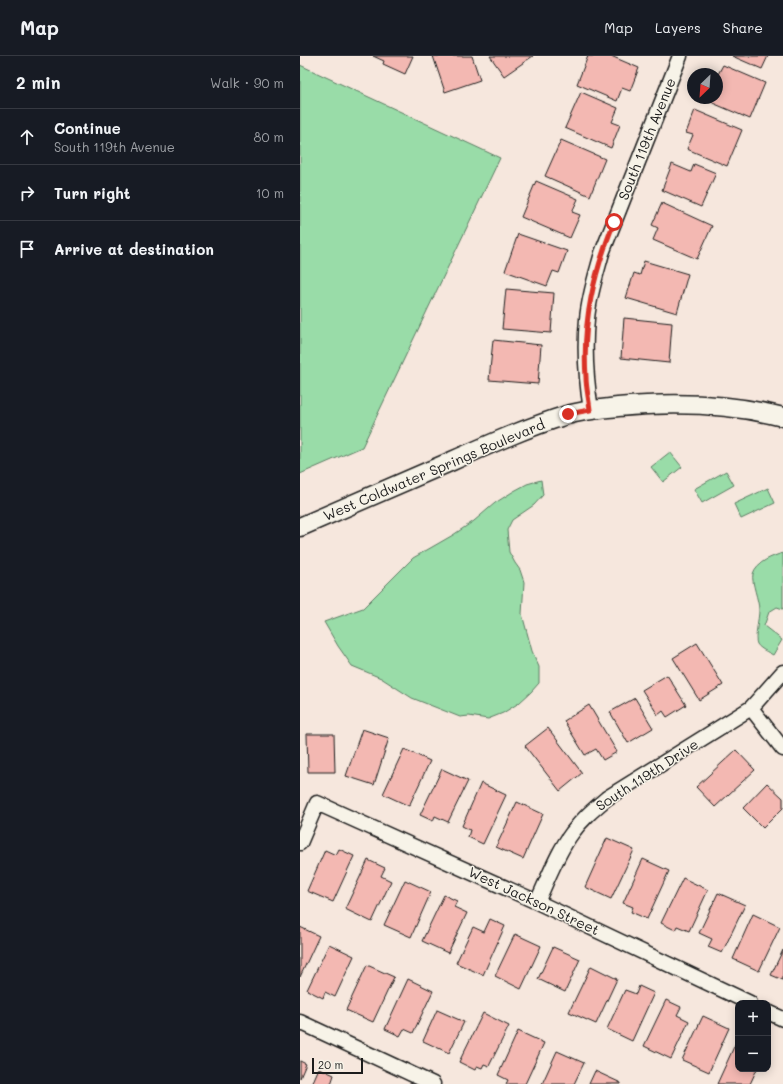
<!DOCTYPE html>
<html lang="en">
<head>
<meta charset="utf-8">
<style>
  body { margin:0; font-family:Mali,sans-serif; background:#20242c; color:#f1f3f6 }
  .controls { position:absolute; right:12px; bottom:12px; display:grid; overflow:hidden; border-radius:8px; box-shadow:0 2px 10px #0003 }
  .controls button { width:36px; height:36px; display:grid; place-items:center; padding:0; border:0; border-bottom:1px solid #363941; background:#171b24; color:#f1f3f6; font:20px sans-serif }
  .compass { position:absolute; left:387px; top:12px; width:36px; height:36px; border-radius:50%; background:#171b24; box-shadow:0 2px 10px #0003; rotate:205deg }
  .scale { position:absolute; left:12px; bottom:10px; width:51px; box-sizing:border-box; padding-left:4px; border:2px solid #1c1c1c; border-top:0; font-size:11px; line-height:14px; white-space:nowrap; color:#1c1c1c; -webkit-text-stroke:3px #f7f3e8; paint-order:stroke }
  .stop { position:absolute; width:12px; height:12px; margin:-9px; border:3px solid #d93025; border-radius:50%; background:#fff }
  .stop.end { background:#d93025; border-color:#fff; box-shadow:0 1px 4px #0008 }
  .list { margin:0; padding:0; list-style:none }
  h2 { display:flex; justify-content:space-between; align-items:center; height:52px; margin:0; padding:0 16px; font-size:17px }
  h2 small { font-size:13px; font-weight:400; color:#9ea1a6 }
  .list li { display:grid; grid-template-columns:26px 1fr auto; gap:12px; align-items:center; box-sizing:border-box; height:56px; padding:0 16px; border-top:1px solid #363941 }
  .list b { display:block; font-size:15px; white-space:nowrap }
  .list p { margin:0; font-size:13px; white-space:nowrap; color:#9ea1a6 }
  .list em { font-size:13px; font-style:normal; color:#9ea1a6 }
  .icon { flex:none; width:22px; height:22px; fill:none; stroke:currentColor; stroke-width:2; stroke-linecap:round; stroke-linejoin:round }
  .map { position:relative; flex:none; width:483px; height:1028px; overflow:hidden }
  header { display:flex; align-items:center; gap:24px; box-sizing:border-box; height:56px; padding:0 20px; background:#171b24; border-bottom:1px solid #363941 }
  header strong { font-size:19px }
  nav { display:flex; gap:22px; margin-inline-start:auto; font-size:14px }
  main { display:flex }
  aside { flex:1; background:#171b24 }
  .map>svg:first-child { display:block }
  .green { fill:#99dca8; stroke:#5a7c62 }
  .building { fill:#f3b8b2; stroke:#1c1c1c }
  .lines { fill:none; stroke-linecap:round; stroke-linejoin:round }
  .minor-casing { stroke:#1c1c1c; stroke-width:17 }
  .tertiary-casing { stroke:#1c1c1c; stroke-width:21 }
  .minor { stroke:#f7f3e8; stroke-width:14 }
  .tertiary { stroke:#f7f3e8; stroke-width:18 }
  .route { stroke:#d93025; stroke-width:5 }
  .labels { text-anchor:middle; stroke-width:3; stroke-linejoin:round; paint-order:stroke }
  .street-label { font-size:14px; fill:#1c1c1c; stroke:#f7f3e8 }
</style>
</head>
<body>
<header>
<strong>Map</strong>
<nav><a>Map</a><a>Layers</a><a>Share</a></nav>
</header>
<main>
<aside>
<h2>2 min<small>Walk · 90 m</small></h2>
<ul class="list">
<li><svg class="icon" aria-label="ahead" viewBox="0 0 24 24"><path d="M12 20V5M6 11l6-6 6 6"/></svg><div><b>Continue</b><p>South 119th Avenue</p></div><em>80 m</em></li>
<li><svg class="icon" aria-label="right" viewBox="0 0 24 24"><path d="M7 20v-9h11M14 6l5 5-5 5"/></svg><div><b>Turn right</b></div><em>10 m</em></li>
<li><svg class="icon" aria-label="arrive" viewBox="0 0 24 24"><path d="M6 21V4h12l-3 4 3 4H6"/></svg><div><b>Arrive at destination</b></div></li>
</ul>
</aside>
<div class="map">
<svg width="483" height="1028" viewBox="0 0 483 1028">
  <rect width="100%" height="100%" fill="#f6e7dd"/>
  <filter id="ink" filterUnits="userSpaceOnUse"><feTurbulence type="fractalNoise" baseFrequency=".025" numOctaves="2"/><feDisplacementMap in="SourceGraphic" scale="8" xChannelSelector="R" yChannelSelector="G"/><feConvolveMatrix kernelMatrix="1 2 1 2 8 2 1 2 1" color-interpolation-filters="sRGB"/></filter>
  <g filter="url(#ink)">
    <path class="green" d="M0 9 200 102 62 391 0 418Z
      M370 396 382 411 363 426 351 411Z
      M426 415 434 429 402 447 394 433Z
      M241 424 243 439 234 449 212 464 207 474 209 496 215 507 220 514 224 526 222 558 232 595 239 611V627L231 636 219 647 203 657 188 663 169 660 160 661 112 642 81 622 52 610 38 590 24 566 63 552 113 502 153 479 174 465 195 447 214 435 227 428Z
      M468 432 475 447 441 463 434 448Z
      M483 497V553L477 551 469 556 464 570 482 584 473 599C468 596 460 593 457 588 454 582 459 563 459 554 459 544 451 526 453 518 456 506 473 500 483 497Z"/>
    <path class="building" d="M73 0H113L105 18 83 8 84 5Z
      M133 0H172L180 24 145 36Z
      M190 0H233L204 20Z
      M288 0H311L339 12 330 35 322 32 317 45 277 28Z
      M432 0H468L462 13Z
      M423 9 465 27 450 63 401 42H417V20Z
      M281 36 318 52 312 66 320 69 311 92 265 72Z
      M395 54 442 74 427 110 387 93 393 79 386 77Z
      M261 84 305 103 290 140 245 120Z
      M372 108 391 116 394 108 416 117 401 151 362 134Z
      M236 125 278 143 272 156 280 159 270 182 221 161Z
      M362 147 412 170 397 203 353 184 358 172 352 169Z
      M218 178 267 195 259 217 253 215 247 230 205 215Z
      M344 205 388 218 377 257 326 242 334 217 340 219Z
      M206 233 254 237 251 277 202 273Z
      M324 262 372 267 369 307 321 302Z
      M193 284 241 289 238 328 189 324Z
      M397 587 423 629 399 644 373 602Z
      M367 619 386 649 367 661 363 655 358 659 342 634Z
      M335 642 353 672 328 687 310 656Z
      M289 649 317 696 303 704 296 693 285 699 264 665Z
      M248 672 282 717 260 735 225 690Z
      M62 673 89 682 74 729 46 720Z
      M7 678H34L35 716H8Z
      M104 693 130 705 109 750 83 738Z
      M436 694 455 714 415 751 396 731Z
      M142 713 168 725 148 766 135 760 133 765 120 759Z
      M181 727 206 739 183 788 168 781 170 774 162 770Z
      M467 727 483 742V752L463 772 443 752Z
      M217 746 243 758 223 803 196 791Z
      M307 782 334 794 311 843 285 831Z
      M39 793 54 800 33 846 7 835 25 794 36 799Z
      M343 803 369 815 347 863 331 856 333 851 323 847Z
      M68 804 85 812 81 820 91 825 72 866 45 853Z
      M383 822 408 834 389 875 377 870 375 874 361 867Z
      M105 824 131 836 111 881 84 869Z
      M418 837 445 849 422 897 408 891 412 883 399 877Z
      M144 839 157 845 154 851 167 857 148 897 122 885Z
      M453 858 480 871 459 915 433 903Z
      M190 863 205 870 183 919 156 907 173 871 184 876Z
      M0 871 19 880 0 921Z
      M215 878 241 890 221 933 195 920Z
      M29 888 54 900 35 941 25 936 23 942 7 934Z
      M253 891 280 903 265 936 238 923Z
      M483 894V924L471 919Z
      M67 909 94 921 73 966 46 954Z
      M291 910 317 923 296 968 269 956Z
      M108 923 133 935 113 977 104 973 100 980 85 973Z
      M339 930 354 937 332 985 307 973 325 934 336 938Z
      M366 944 381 951 377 959 389 965 371 1003 344 990Z
      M137 954 164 966 149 997 123 985Z
      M183 957 209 970 189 1010 184 1008 182 1012 177 1010 175 1014 159 1006Z
      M403 960 429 972 409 1016 382 1004Z
      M218 975 244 987 225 1028H206L208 1024 198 1019Z
      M438 982V1013H457L450 1028H417Z
      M257 995 284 1007 274 1028H242Z
      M0 1005 6 1008 0 1022Z
      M19 1012 34 1019 31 1028H12Z
      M295 1015 321 1027V1028H289Z"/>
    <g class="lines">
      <defs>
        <path id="minor" d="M291 354C286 323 284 294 287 263 289 240 296 219 302 197L380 0
          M451 652 483 693
          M0 787 17 747 237 846 450 947
          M237 846C248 823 257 797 272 777 282 763 294 753 307 742L451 652 483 616
          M468 956 483 963
          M0 966 133 1028"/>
        <path id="tertiary" d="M0 471C51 449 102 427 152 405 190 388 228 371 267 359 284 354 301 353 318 351 373 346 429 347 483 361"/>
      </defs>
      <use href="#minor" class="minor-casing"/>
      <use href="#tertiary" class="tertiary-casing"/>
      <use href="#minor" class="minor"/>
      <use href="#tertiary" class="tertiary"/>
    </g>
  </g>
  <g class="lines" filter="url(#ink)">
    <path class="route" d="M268 358 290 354C289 343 286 332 286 321 282 265 294 217 314 166"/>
  </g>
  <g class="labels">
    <g class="street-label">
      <text transform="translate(347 83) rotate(-68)" y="5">South 119th Avenue</text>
      <text transform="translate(134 414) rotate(-23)" y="5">West Coldwater Springs Boulevard</text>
      <text transform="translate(347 719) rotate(-33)" y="5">South 119th Drive</text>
      <text transform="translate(234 845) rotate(25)" y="5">West Jackson Street</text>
    </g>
  </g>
</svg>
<div class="controls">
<button>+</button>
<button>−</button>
</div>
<svg class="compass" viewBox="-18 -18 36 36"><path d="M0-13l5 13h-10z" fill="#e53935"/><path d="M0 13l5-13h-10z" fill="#9ea1a6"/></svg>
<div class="scale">20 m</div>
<div class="stop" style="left:314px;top:166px"></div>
<div class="stop end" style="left:268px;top:358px"></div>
</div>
</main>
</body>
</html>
